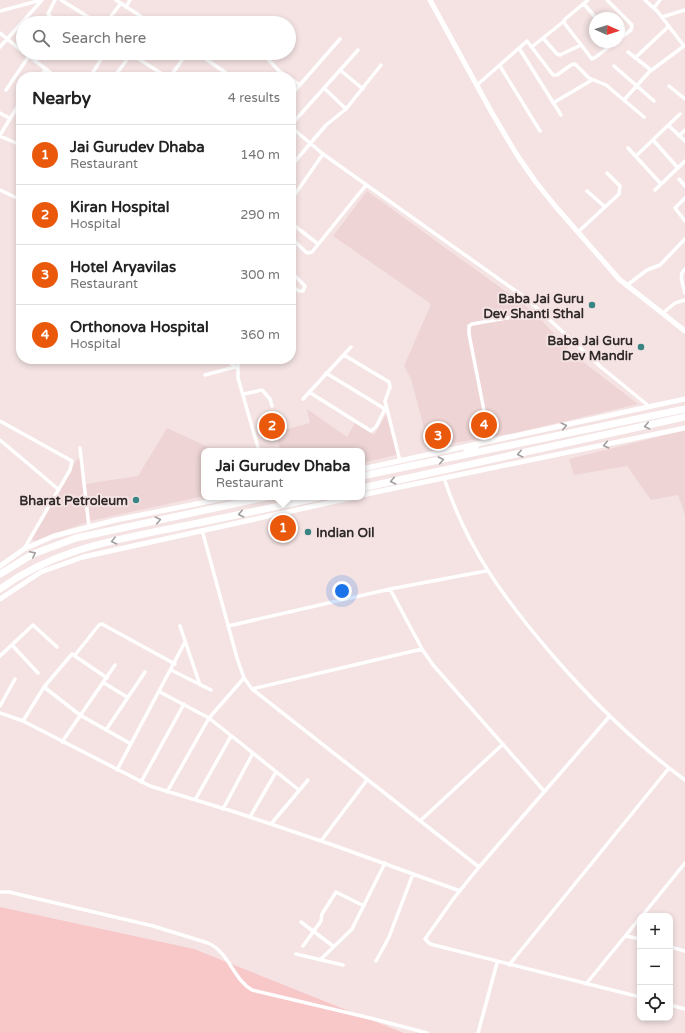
<!DOCTYPE html>
<html lang="en">
<head>
<meta charset="utf-8">
<style>
  body { margin:0; font-family:"Varela Round",sans-serif; background:#f2f2f2; color:#222 }
  .controls { position:absolute; right:12px; bottom:12px; display:grid; overflow:hidden; border-radius:8px; box-shadow:0 2px 6px #0003 }
  .controls button { width:36px; height:36px; display:grid; place-items:center; padding:0; border:0; border-bottom:1px solid #e0e0e0; background:#fff; color:#222; font:20px sans-serif }
  .compass { position:absolute; left:589px; top:12px; width:36px; height:36px; border-radius:50%; background:#fff; box-shadow:0 2px 6px #0003; rotate:93deg }
  .you { position:absolute; left:342px; top:591px; width:14px; height:14px; margin:-10px; border:3px solid #fff; border-radius:50%; background:#1a73e8; box-shadow:0 0 0 6px #1a73e833 }
  .badge { display:grid; place-items:center; width:26px; height:26px; border-radius:50%; background:#ea580c; color:#fff; font-size:13px; font-weight:700 }
  .pin { position:absolute; translate:-50% -50%; border:2px solid #fff; box-shadow:0 1px 4px #0006 }
  .popup { position:absolute; left:201px; top:448px; width:164px; height:52px; box-sizing:border-box; display:grid; place-content:center; border-radius:8px; background:#fff; filter:drop-shadow(0 1px 3px #0005); font-size:13px; white-space:nowrap; color:#767676 }
  .popup b { font-size:15px; color:#222 }
  .popup::after { content:''; position:absolute; left:50%; top:100%; margin-left:-8px; border:8px solid transparent; border-top-color:#fff }
  .list { margin:0; padding:0; list-style:none }
  h2 { display:flex; justify-content:space-between; align-items:center; height:52px; margin:0; padding:0 16px; font-size:17px }
  h2 small { font-size:13px; font-weight:400; color:#767676 }
  .list li { display:grid; grid-template-columns:26px 1fr auto; gap:12px; align-items:center; box-sizing:border-box; height:60px; padding:0 16px; border-top:1px solid #e0e0e0 }
  .list b { display:block; font-size:15px; white-space:nowrap }
  .list p { margin:0; font-size:13px; white-space:nowrap; color:#767676 }
  .list em { font-size:13px; font-style:normal; color:#767676 }
  .icon { flex:none; width:22px; height:22px; fill:none; stroke:currentColor; stroke-width:2; stroke-linecap:round; stroke-linejoin:round }
  .map { position:relative; flex:none; width:685px; height:1033px; overflow:hidden }
  .search { position:absolute; background:#fff; box-shadow:0 2px 6px #0003; left:16px; top:16px; width:280px; height:44px; display:flex; align-items:center; gap:10px; box-sizing:border-box; padding:0 14px; border-radius:22px; color:#767676; font-size:15px }
  .panel { position:absolute; background:#fff; box-shadow:0 2px 6px #0003; left:16px; top:72px; width:280px; height:292px; border-radius:16px }
  .map>svg:first-child { display:block }
  .built { fill:#eed4d4 }
  .green { fill:#f8c7c8 }
  .lines { fill:none; stroke-linecap:round; stroke-linejoin:round }
  .street { stroke:#fff; stroke-width:3.5 }
  .secondary { stroke:#fff; stroke-width:5 }
  .highway { stroke:#fff; stroke-width:7 }
  .oneway { stroke:#a19f9f }
  .poi-dot { fill:#3b8484; stroke:#f5e3e3; stroke-width:1.5 }
  .labels { text-anchor:middle; stroke-width:4; stroke-linejoin:round; paint-order:stroke }
  .poi-label { font-size:13px; font-weight:bold; fill:#2f2929; stroke:#f5e3e3; text-anchor:end }
</style>
</head>
<body>
<div class="map">
<svg width="685" height="1033" viewBox="0 0 685 1033">
  <rect width="100%" height="100%" fill="#f5e3e3"/>
  <path class="built" d="M367 191 534 312 573 354 638 404 515 433 429 447 411 379 404 366 431 304 333 236Z
    M307 409 347 437 355 423 374 435 387 413 400 454 362 463V451H277L280 450 276 432 310 423Z
    M167 428 217 451H204V496L90 521 35 541 31 539 77 459 82 458 85 484 138 476Z
    M685 430V515L678 495 651 500 627 466 574 475 569 459Z"/>
  <path class="green" d="M0 907 194 949 404 1033H0Z"/>
  <g class="lines">
    <path class="street" d="M55 0 48 14 58 23
      M61 0 98 23
      M116 0 151 23
      M588 0 564 20 565 24 592 59 596 57 615 42
      M607 0 632 25 631 30 619 39
      M645 0 658 12 684 46
      M584 4 596 18
      M126 7 130 0
      M654 8 660 0
      M0 11 41 0
      M662 17 685 10
      M106 23 121 3
      M137 23 141 17
      M0 33 23 52
      M543 38 557 54 560 55 581 45
      M533 46 563 22
      M0 47 42 0
      M519 48 561 115
      M628 52 651 70
      M25 53 56 77
      M197 53 232 77
      M268 53 267 58 279 71 278 77
      M131 54 167 77
      M635 58 669 26
      M500 66 540 131
      M614 66 654 101
      M340 70 363 89
      M279 71 288 77
      M40 77 46 69
      M90 77 105 53
      M114 77 132 53
      M170 77 187 53
      M291 79 300 85
      M477 85 527 41 553 75H557L571 65 575 64 589 78 606 85 644 117
      M669 86 685 99
      M324 88 346 109
      M6 90 29 56
      M291 95 340 39
      M624 100 649 72 684 46
      M553 103 592 80
      M0 113 9 118
      M291 125 358 50
      M668 125 685 141
      M291 127 323 154 527 299 601 367 650 407
      M0 135 21 101
      M0 136 16 143 21 142
      M679 136 685 130
      M653 140 678 168
      M628 148 661 184
      M636 156 680 114
      M291 166 326 125 346 109 381 65
      M679 179 685 186
      M0 190 17 198H21
      M655 190 685 161
      M587 191 605 207
      M685 198 675 208 685 221
      M291 200 323 154
      M291 223 318 244
      M578 232 619 194 620 186 607 173
      M291 238 307 253 312 252 366 185
      M685 269C678 275 683 284 685 293
      M291 272 305 286 303 291H299L291 286
      M626 286 647 270 660 265 685 239
      M663 313 675 303 685 300
      M344 355 389 382 390 387 385 401 400 461
      M226 359 236 368
      M238 359V378L259 451
      M326 373 385 409
      M205 375 235 367
      M309 392 371 431 376 427 385 409
      M244 394 262 390 270 399 272 406
      M303 399 351 347
      M0 421 72 461 70 470 24 549
      M0 440 58 489
      M490 441 469 334V326L472 324 541 312
      M80 448 89 527
      M444 478C467 549 506 601 554 657 594 703 636 744 685 780
      M202 530 237 658 244 678 252 689 479 867
      M390 589 422 649 433 665 544 791
      M180 626 200 685
      M228 626 390 589 486 571
      M12 645 38 673
      M75 655 99 625 102 624 175 664
      M0 656 33 625 57 647
      M171 670 211 690
      M104 683 127 697
      M44 687 80 715 131 744
      M252 689 422 649
      M160 692 209 718 299 790
      M0 706 15 679
      M0 713 23 721 150 786 235 812 333 845 460 891
      M609 717 479 867 454 898 425 939 430 944 640 997
      M23 721 44 687 72 654 107 678
      M106 730 145 672
      M62 742 115 665
      M117 770 185 642
      M141 782 184 704
      M167 792 209 718 244 678
      M195 800 231 736
      M223 809 253 753
      M250 817 276 772
      M420 821 503 744
      M271 824 308 780
      M321 841 367 780
      M0 892H9L153 926 208 943C229 952 233 979 252 990L374 1019 427 1033
      M642 916 685 863
      M301 922 333 946
      M626 936 640 939
      M303 946 321 921 322 914 336 892 364 906
      M670 947 685 951
      M296 954 343 965
      M320 960 352 929 385 863
      M376 961 389 937 413 874
      M509 965 669 768
      M586 984 640 918
      M670 1005 685 1009
      M478 1033 497 963"/>
    <path class="secondary" d="M430 0 492 113 517 155 535 181 556 207 619 279 685 331
      M362 469 685 399
      M362 495 685 428
      M0 566 24 549 54 536 116 520 231 497
      M0 599 41 572 83 557 355 497"/>
    <path class="highway" d="M466 453 476 445
      M362 476 685 409
      M362 488 685 417
      M0 574 33 554 76 538 266 497
      M0 589C56 548 117 540 183 526 229 517 274 507 320 497"/>
  </g>
  <defs><path id="oneway-chevron" d="M-2-3.5L2.5 0L-2 3.5" fill="none" stroke-width="1.6" stroke-linecap="round" stroke-linejoin="round"/></defs>
  <g class="oneway">
    <use href="#oneway-chevron" transform="translate(564 426) rotate(-13)"/>
    <use href="#oneway-chevron" transform="translate(647 426) rotate(168)"/>
    <use href="#oneway-chevron" transform="translate(606 445) rotate(168)"/>
    <use href="#oneway-chevron" transform="translate(520 454) rotate(167)"/>
    <use href="#oneway-chevron" transform="translate(441 460) rotate(-12)"/>
    <use href="#oneway-chevron" transform="translate(393 481) rotate(168)"/>
    <use href="#oneway-chevron" transform="translate(241 514) rotate(167)"/>
    <use href="#oneway-chevron" transform="translate(158 520) rotate(-12)"/>
    <use href="#oneway-chevron" transform="translate(114 541) rotate(166)"/>
    <use href="#oneway-chevron" transform="translate(33 554) rotate(-26)"/>
  </g>
  <g class="poi-dot">
    <circle cx="592" cy="305" r="4"/>
    <circle cx="641" cy="347" r="4"/>
    <circle cx="136" cy="500" r="4"/>
    <circle cx="308" cy="532" r="4"/>
  </g>
  <g class="labels">
    <g class="poi-label">
      <text x="584" y="303">Baba Jai Guru<tspan x="584" dy="15">Dev Shanti Sthal</tspan></text>
      <text x="633" y="345">Baba Jai Guru<tspan x="633" dy="15">Dev Mandir</tspan></text>
      <text x="128" y="505">Bharat Petroleum</text>
      <text x="316" y="537" text-anchor="start">Indian Oil</text>
    </g>
  </g>
</svg>
<div class="controls">
<button>+</button>
<button>−</button>
<button><svg class="icon" aria-label="locate" viewBox="0 0 24 24"><circle cx="12" cy="12" r="6"/><path d="M12 2v4M12 18v4M2 12h4M18 12h4"/></svg></button>
</div>
<svg class="compass" viewBox="-18 -18 36 36"><path d="M0-13l5 13h-10z" fill="#e53935"/><path d="M0 13l5-13h-10z" fill="#767676"/></svg>
<div class="you"></div>
<div class="pin badge" style="left:283px;top:528px">1</div>
<div class="popup"><b>Jai Gurudev Dhaba</b>Restaurant</div>
<div class="pin badge" style="left:272px;top:426px">2</div>
<div class="pin badge" style="left:438px;top:436px">3</div>
<div class="pin badge" style="left:484px;top:425px">4</div>
<div class="search"><svg class="icon" aria-label="search" viewBox="0 0 24 24"><circle cx="10" cy="10" r="6"/><path d="M15 15l6 6"/></svg>Search here</div>
<section class="panel">
<h2>Nearby<small>4 results</small></h2>
<ul class="list">
<li><span class="badge">1</span><div><b>Jai Gurudev Dhaba</b><p>Restaurant</p></div><em>140 m</em></li>
<li><span class="badge">2</span><div><b>Kiran Hospital</b><p>Hospital</p></div><em>290 m</em></li>
<li><span class="badge">3</span><div><b>Hotel Aryavilas</b><p>Restaurant</p></div><em>300 m</em></li>
<li><span class="badge">4</span><div><b>Orthonova Hospital</b><p>Hospital</p></div><em>360 m</em></li>
</ul>
</section>
</div>
</body>
</html>
